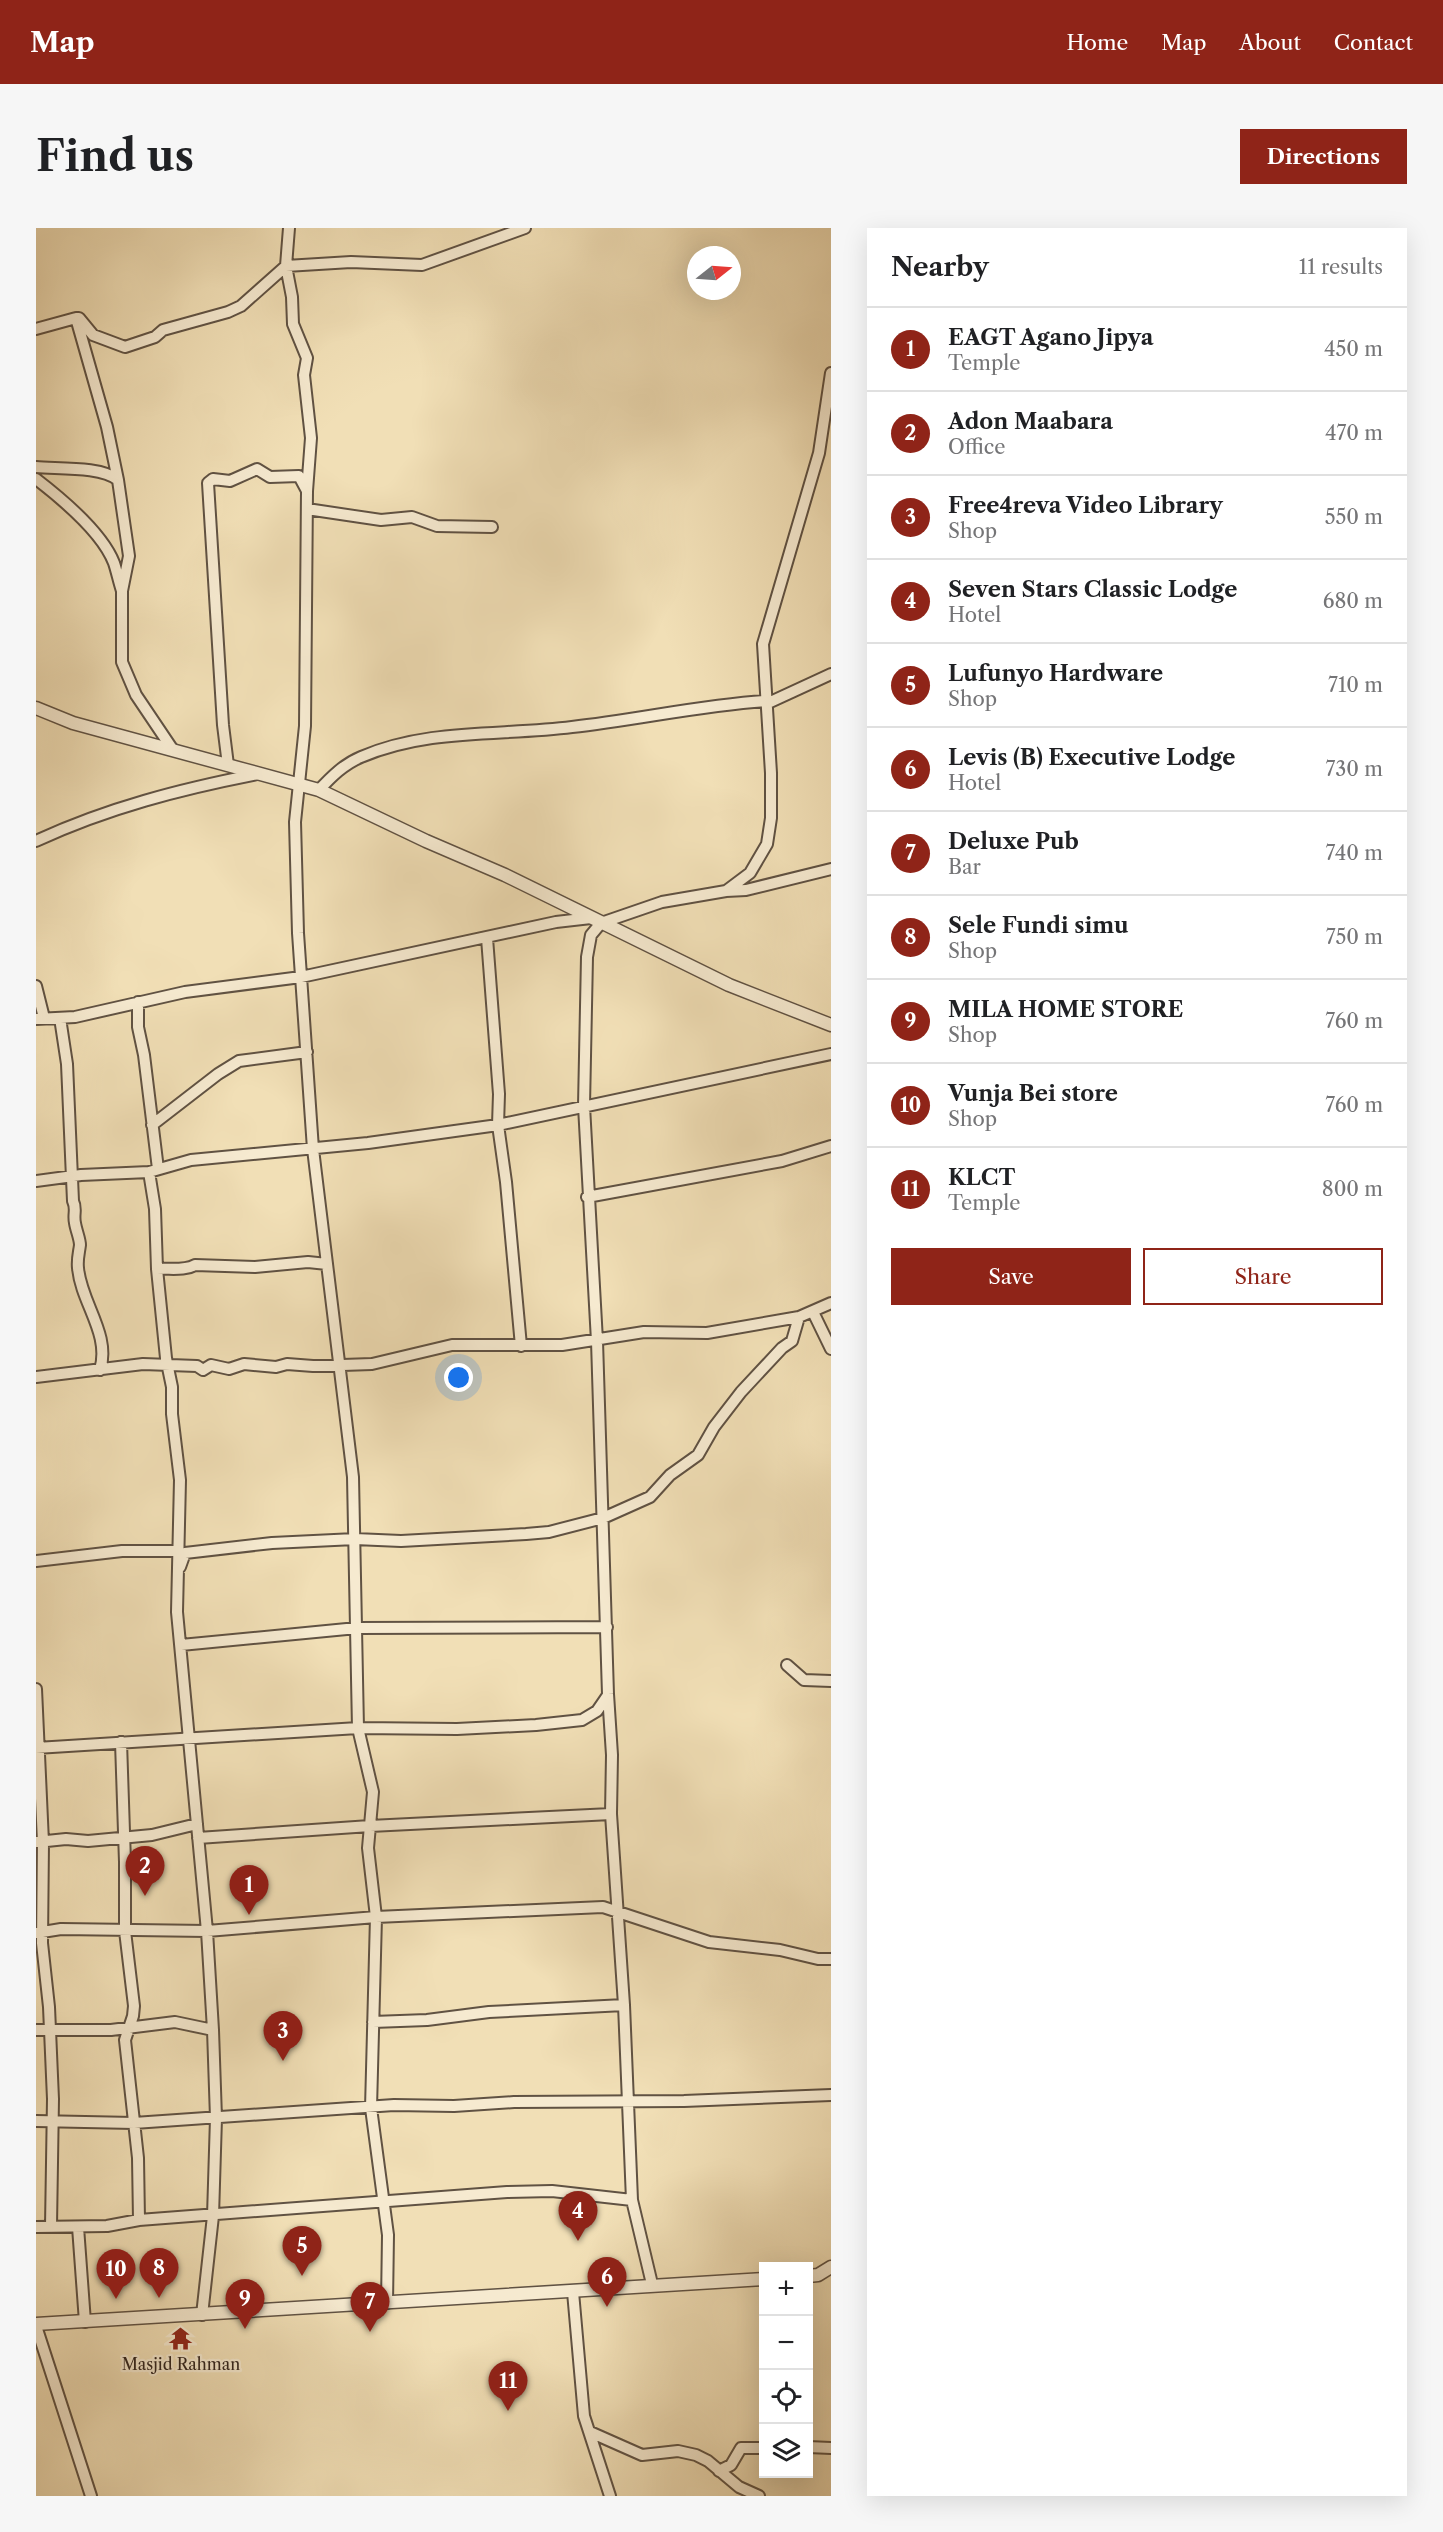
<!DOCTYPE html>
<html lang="en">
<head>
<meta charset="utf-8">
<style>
  body { margin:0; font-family:"Libre Caslon Text",serif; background:#f6f6f6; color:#202124 }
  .controls { position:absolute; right:18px; bottom:18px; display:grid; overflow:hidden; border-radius:0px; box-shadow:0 6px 24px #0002 }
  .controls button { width:54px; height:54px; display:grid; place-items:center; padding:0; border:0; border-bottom:2px solid #e0e0e0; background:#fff; color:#202124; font:30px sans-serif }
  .compass { position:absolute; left:651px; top:18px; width:54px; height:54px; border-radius:50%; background:#fff; box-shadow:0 6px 24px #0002; rotate:73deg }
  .you { position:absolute; left:423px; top:1150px; width:21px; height:21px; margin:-15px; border:4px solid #fff; border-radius:50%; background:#1a73e8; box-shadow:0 0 0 9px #1a73e833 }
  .badge { display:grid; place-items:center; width:39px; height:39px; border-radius:50%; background:#8f2418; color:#fff; font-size:20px; font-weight:700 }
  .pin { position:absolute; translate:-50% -50px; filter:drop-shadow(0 2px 3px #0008) }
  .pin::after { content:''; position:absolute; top:32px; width:21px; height:18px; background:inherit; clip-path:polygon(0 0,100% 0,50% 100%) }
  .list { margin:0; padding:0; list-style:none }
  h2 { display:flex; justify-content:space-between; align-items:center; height:78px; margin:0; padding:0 24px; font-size:26px }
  h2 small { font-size:20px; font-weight:400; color:#757577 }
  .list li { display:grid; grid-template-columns:39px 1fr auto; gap:18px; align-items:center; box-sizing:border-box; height:84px; padding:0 24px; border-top:2px solid #e0e0e0 }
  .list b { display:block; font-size:22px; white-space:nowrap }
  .list p { margin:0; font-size:20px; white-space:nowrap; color:#757577 }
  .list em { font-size:20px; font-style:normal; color:#757577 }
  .actions { display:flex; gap:12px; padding:18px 24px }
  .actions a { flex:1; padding:14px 0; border:2px solid #8f2418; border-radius:0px; text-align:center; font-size:21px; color:#8f2418 }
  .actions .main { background:#8f2418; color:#fff }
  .icon { flex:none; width:33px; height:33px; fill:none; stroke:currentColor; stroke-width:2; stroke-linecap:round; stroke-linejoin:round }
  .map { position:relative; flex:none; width:795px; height:2268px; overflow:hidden; border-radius:0px }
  header { display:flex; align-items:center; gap:36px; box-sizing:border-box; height:84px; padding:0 30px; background:#8f2418; color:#fff }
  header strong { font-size:28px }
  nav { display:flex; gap:33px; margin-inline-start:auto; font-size:21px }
  .intro { display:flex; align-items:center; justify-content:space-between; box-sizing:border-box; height:144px; padding:0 36px }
  h1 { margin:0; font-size:42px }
  .button { padding:15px 27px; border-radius:0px; background:#8f2418; color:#fff; font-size:21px; font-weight:700 }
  main { display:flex; gap:36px; padding:0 36px }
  aside { flex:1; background:#fff; border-radius:0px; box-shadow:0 6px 24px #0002 }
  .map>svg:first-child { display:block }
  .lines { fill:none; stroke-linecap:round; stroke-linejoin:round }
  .minor-casing { stroke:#605243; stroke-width:14 }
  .tertiary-casing { stroke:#605243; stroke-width:15 }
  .minor { stroke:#f6ead0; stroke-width:10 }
  .tertiary { stroke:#f6ead0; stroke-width:12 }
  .labels { text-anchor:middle; stroke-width:4.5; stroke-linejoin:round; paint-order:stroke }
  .poi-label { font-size:16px; fill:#30231d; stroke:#f6ead0 }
</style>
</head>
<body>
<header>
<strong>Map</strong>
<nav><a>Home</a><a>Map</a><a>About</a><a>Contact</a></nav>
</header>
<div class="intro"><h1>Find us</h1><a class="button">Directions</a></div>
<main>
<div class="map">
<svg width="795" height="2268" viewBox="0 0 795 2268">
  <rect width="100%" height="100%" fill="#f1dfb6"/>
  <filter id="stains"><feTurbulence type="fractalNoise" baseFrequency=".00333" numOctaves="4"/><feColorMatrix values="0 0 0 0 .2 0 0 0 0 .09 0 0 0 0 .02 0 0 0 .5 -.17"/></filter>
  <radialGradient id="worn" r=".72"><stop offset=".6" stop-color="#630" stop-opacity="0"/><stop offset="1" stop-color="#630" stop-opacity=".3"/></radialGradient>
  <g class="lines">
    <defs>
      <path id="minor" d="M253 0 250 38 256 69 257 96 271 130 268 147 275 210 271 263 269 498 259 594 262 705 277 921 317 1249 322 1500 337 1564 332 1620 340 1689 335 1880 352 2007 351 2075
        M40 90 71 199 82 252
        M0 101 40 90H43L57 107 89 119 119 109 127 102 192 84 205 78 250 38 315 34 386 37 489 0
        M0 239C21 241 66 238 82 252L93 328 86 363V434L100 467 137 522
        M0 251C26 271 66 304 78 335 81 344 83 354 86 363
        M271 281 345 292 376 289 401 298 456 299
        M730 476 795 446
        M192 537 187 497 172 255 177 251 194 253 221 241 234 249 263 248 271 263
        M283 562C295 549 308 536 325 529 392 500 466 508 536 499 601 492 665 477 730 473
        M0 613C71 580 145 561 222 546
        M690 663 710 662 795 641
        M451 710 463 866 462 897 470 954 485 1118
        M0 758 8 790
        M102 774V799L108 827 122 941
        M24 790 31 836 37 973C41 981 37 986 39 995 40 1002 44 1011 44 1017 43 1025 41 1031 42 1040 45 1075 75 1106 64 1142
        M0 791 39 789 149 764 265 749 520 694 555 690
        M116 897 182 846 203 833 271 824
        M113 944 119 981 121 1041 130 1130 136 1159V1186L144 1252 141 1384 171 1703 177 1802 180 1890 177 1988 166 2087
        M0 953 45 947 113 944 155 932 332 915 462 897 795 826
        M551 969 746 933 795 918
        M121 1041C133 1040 149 1043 159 1037L219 1039 272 1034 291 1036
        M777 1084 795 1121
        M0 1149 107 1136 161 1138 167 1142 175 1137 193 1141 208 1136 240 1139 251 1136 277 1138 336 1136 416 1117H526L608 1104 671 1105 763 1089 795 1075
        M0 1333 86 1323H141
        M144 1339 149 1325 236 1315 319 1311 365 1313 490 1306 513 1304 567 1290 614 1269 634 1247 662 1227 678 1199 705 1164 746 1120 756 1113 763 1089
        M145 1417 321 1400 571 1399
        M751 1437 768 1452 795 1453
        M0 1461 7 1614 6 1715 13 1779 17 1871 15 1998
        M85 1514 89 1634V1703L98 1778 97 1788 89 1812 102 1930 103 1992
        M0 1520 322 1500 421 1501 500 1497 546 1492 561 1483 572 1467
        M162 1610 334 1598 575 1586
        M1 1614 30 1611 52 1613 116 1607 161 1596
        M0 1705 25 1701 171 1703 340 1689 567 1679 673 1714 744 1722 782 1731H795
        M337 1794 391 1792 453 1784 588 1777
        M0 1802H75L139 1794 177 1802
        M0 1893 98 1895 358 1877 418 1878 478 1874 648 1873 795 1867
        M0 1999 71 1998 103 1992 471 1964 516 1963 596 1972
        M42 1999 49 2094
        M616 2056 596 1972 588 1777 575 1586 576 1527 572 1466 561 1113 548 878 551 729 555 707 565 695 626 674 690 663 714 645 731 616 735 590V545L727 416 783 225 795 145
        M537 2064 548 2188 574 2268
        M0 2098 55 2268
        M554 2204 606 2227 642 2223 660 2227 672 2233 703 2259 723 2268
        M772 2219 795 2220
        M683 2243 695 2237 705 2220H728"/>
      <path id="tertiary" d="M0 480 37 495 283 562 390 613 469 647 693 757 795 797
        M772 2048 782 2047 795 2039
        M0 2096 728 2051"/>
    </defs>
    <use href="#minor" class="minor-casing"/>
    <use href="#tertiary" class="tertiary-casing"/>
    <use href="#minor" class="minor"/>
    <use href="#tertiary" class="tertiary"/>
  </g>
  <defs>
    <symbol id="temple-bare" viewBox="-9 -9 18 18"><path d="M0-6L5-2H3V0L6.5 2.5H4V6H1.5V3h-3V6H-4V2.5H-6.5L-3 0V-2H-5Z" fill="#8f2418" stroke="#f6ead0" stroke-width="2.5" paint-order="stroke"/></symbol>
  </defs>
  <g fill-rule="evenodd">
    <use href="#temple-bare" x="128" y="2094" width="33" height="33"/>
  </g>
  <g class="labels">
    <g class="poi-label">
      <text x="145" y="2142">Masjid Rahman</text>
    </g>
  </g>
  <rect width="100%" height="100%" filter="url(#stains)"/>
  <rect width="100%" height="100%" fill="url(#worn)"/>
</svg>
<div class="controls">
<button>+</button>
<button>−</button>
<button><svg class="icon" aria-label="locate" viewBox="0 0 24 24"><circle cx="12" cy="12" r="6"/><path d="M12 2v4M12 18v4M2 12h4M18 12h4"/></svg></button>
<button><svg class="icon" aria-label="layers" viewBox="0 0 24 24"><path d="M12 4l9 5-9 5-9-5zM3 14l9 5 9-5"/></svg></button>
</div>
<svg class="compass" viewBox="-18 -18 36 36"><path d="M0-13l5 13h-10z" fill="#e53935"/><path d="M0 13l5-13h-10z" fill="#757577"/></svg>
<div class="you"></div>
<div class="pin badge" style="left:213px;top:1687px">1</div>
<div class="pin badge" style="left:109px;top:1668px">2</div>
<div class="pin badge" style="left:247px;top:1833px">3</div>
<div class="pin badge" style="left:542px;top:2013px">4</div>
<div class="pin badge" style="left:266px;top:2048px">5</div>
<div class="pin badge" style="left:571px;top:2079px">6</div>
<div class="pin badge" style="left:334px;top:2104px">7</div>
<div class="pin badge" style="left:123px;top:2070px">8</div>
<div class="pin badge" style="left:209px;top:2101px">9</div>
<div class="pin badge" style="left:80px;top:2071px">10</div>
<div class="pin badge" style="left:472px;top:2183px">11</div>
</div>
<aside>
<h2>Nearby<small>11 results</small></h2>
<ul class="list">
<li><span class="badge">1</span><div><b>EAGT Agano Jipya</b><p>Temple</p></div><em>450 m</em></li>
<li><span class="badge">2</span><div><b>Adon Maabara</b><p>Office</p></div><em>470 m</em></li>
<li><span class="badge">3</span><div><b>Free4reva Video Library</b><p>Shop</p></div><em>550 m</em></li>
<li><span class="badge">4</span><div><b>Seven Stars Classic Lodge</b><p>Hotel</p></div><em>680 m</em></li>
<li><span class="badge">5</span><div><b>Lufunyo Hardware</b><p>Shop</p></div><em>710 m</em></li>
<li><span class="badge">6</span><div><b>Levis (B) Executive Lodge</b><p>Hotel</p></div><em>730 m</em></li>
<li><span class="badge">7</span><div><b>Deluxe Pub</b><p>Bar</p></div><em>740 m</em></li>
<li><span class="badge">8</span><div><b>Sele Fundi simu</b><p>Shop</p></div><em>750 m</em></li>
<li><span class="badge">9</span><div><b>MILA HOME STORE</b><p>Shop</p></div><em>760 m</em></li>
<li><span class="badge">10</span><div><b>Vunja Bei store</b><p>Shop</p></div><em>760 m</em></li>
<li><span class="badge">11</span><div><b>KLCT</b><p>Temple</p></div><em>800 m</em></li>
</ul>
<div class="actions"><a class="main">Save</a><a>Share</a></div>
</aside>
</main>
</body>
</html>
